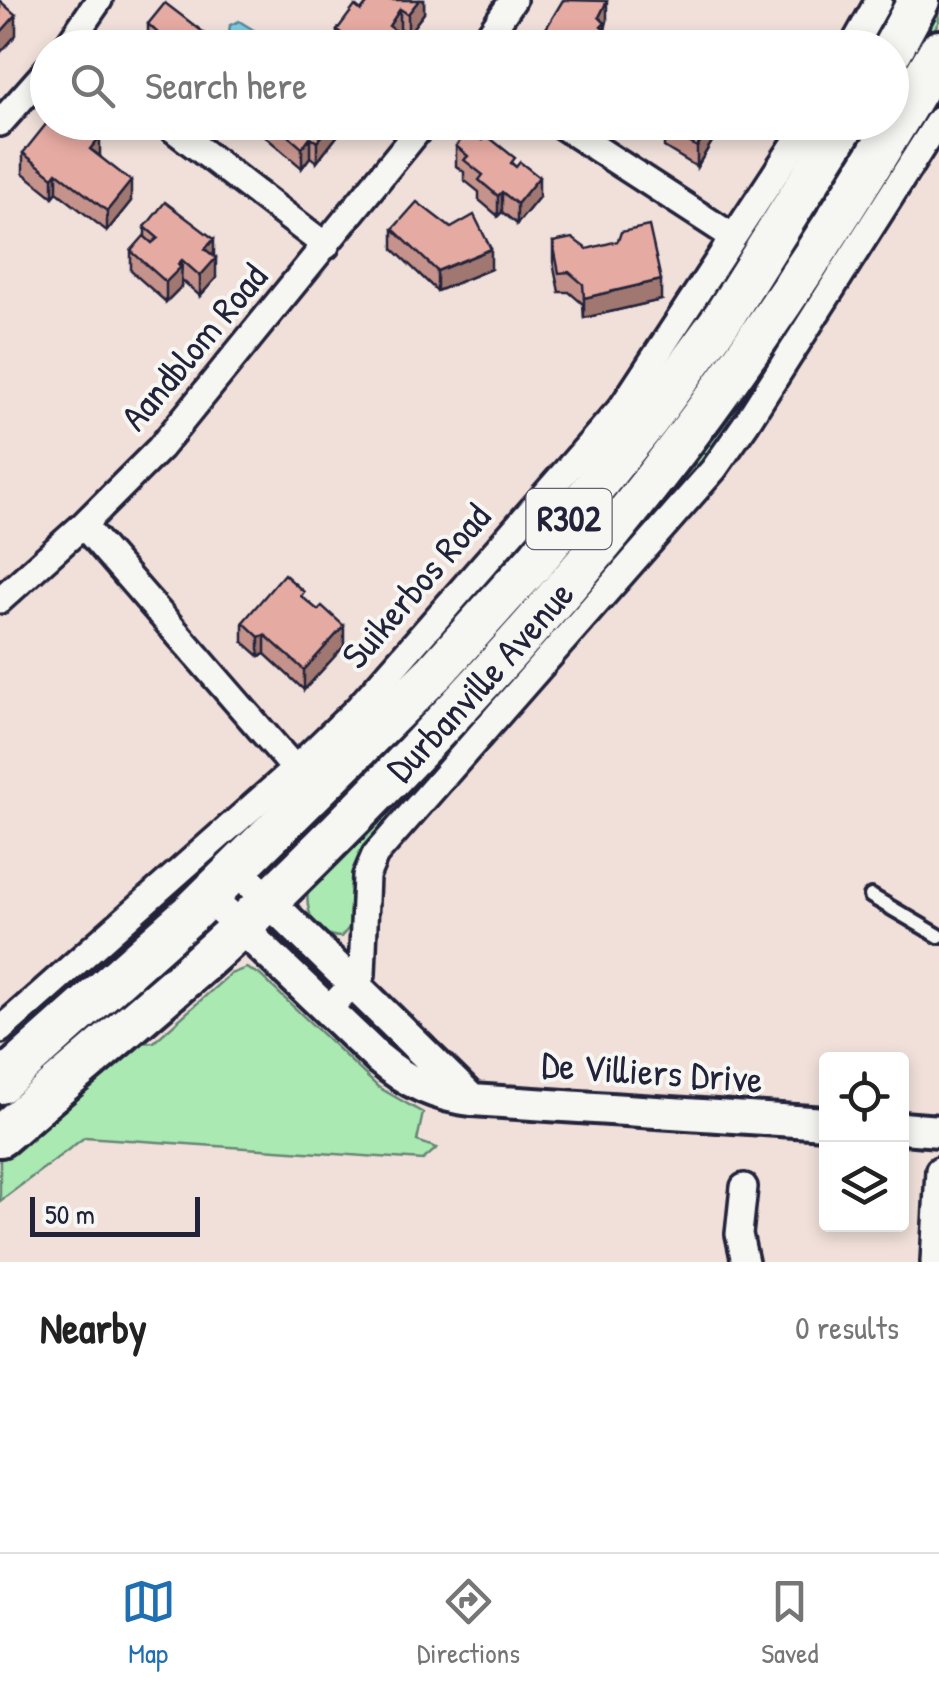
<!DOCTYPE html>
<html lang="en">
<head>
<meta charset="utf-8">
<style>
  body { margin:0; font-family:"Patrick Hand",sans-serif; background:#f6f6f6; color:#222 }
  .controls { position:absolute; right:30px; bottom:30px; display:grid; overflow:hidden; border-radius:10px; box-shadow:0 5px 15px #0003 }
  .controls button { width:90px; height:90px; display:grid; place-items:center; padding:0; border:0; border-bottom:2px solid #e0e0e0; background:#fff; color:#222; font:50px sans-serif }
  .scale { position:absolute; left:30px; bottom:25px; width:170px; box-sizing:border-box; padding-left:10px; border:5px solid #22223b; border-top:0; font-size:28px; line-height:35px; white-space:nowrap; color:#22223b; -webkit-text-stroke:8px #f6f6f2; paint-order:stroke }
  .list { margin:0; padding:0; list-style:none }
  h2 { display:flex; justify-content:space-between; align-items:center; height:130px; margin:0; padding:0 40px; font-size:42px }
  h2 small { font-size:32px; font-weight:400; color:#767676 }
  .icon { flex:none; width:55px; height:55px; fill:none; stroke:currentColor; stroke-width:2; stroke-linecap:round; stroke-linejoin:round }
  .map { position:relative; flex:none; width:939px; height:1262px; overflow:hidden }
  .search { position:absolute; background:#fff; box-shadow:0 5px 15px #0003; left:30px; right:30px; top:30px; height:110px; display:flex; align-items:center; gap:25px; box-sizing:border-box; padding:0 35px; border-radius:55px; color:#767676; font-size:38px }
  .sheet { height:290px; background:#fff }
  nav { display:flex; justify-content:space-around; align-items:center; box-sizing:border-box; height:140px; border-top:2px solid #e0e0e0; background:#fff; font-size:28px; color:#767676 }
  nav a { display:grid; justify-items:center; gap:5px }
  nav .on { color:#1f6fb2 }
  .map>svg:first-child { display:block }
  .green { fill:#aae9b1; stroke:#668676; stroke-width:2.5 }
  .water { fill:#7fccde; stroke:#5a889d; stroke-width:2.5 }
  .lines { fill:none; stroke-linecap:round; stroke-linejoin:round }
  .service-casing { stroke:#22223b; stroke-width:20 }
  .minor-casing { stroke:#22223b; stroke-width:32 }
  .tertiary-casing { stroke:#22223b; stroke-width:38 }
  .primary-casing { stroke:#22223b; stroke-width:48 }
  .service { stroke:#f6f6f2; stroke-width:12 }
  .minor { stroke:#f6f6f2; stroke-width:25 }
  .tertiary { stroke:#f6f6f2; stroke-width:30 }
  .primary { stroke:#f6f6f2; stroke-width:40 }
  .wall { fill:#c5938b; stroke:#22223b; stroke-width:2.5 }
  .shaded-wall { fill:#a07871; stroke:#22223b; stroke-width:2.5 }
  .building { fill:#e5aba2; stroke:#22223b; stroke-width:2.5 }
  .labels { text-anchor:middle; stroke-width:8; stroke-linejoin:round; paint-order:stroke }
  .shield { fill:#f6f6f2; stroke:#626272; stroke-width:2.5 }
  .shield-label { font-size:35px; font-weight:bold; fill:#22223b }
  .street-label { font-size:38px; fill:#22223b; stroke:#f6f6f2 }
</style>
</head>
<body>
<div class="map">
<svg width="939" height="1262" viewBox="0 0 939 1262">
  <rect width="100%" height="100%" fill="#f1e0da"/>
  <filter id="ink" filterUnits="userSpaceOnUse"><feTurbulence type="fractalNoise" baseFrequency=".01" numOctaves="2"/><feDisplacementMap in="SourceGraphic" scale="20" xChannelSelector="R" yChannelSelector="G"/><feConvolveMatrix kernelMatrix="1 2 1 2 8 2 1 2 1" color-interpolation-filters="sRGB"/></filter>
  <g filter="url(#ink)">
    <path class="green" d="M937 0 939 21 892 105V81Z
      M867 123H881L848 178 636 479 625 472 829 184Z
      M831 261 835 262 711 452 592 589 588 585Z
      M402 789 411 796C366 848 354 850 354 922L341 937C311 936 304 907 309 883Z
      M246 968 259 974 378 1087 423 1113 417 1141 437 1148 423 1160 85 1137 0 1201V1156L72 1095H81L139 1043 154 1042 230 974Z"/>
    <path class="water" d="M239 21 270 40 274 47H239L228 40 230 25Z"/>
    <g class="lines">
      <defs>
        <path id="service" d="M871 896 939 936"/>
        <path id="minor" d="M66 48 99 0
          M480 48 513 0
          M852 48 879 0
          M164 122 326 246
          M556 122 733 237
          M0 123 48 69
          M83 525 295 769
          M0 600 83 525 160 448 425 122
          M327 1011 362 974 366 876 375 855 714 469 747 422 939 120
          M0 1030 295 769 358 708 622 407 809 122
          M744 1187 739 1234 745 1262
          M934 1262 939 1170"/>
        <path id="tertiary" d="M235 868 472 1100
          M208 896 378 1058C406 1082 436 1096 472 1100L826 1123
          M902 1128 939 1131"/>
        <g id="primary">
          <path d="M892 50 919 0"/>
          <path d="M0 1083 190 914 435 672 536 560 649 419 724 316 846 122"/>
          <path id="s1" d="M0 1136C89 1058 182 984 267 902 402 771 534 632 650 484 757 348 852 201 939 51"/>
        </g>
      </defs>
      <use href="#service" class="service-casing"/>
      <use href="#minor" class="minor-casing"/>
      <use href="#tertiary" class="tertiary-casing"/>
      <use href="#primary" class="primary-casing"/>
      <use href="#service" class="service"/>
      <use href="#minor" class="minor"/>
      <use href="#tertiary" class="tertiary"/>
      <use href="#primary" class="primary"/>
    </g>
    <path class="wall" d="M366 0H424V13L408 34 400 28 397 33 399 48H337V30L361 11 368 2Z
      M607 21 605 30 628 47 545 48V30Z
      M148 24 224 48H152L148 44Z
      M248 122H338V135L317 162 310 157 302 168Z
      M667 122H732L727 131 720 128 697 167 664 147V127Z
      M482 140 515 166 539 197 517 224 502 212 498 216 479 200V192L464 180V172L456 166V146Z
      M23 153 100 156 131 201 107 231 57 192 53 197 23 173Z
      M145 227 214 257 216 278 200 296 182 280 181 287 166 302 131 271V251L145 237Z
      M393 229 491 269 437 291 393 249Z
      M553 242 661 300 584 318 583 304 569 292H559L553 262Z
      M304 599 344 646 304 690 265 654 259 656 243 642V622Z"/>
    <path class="shaded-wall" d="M419 0H424V13L408 34V14Z
      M607 1V21L605 25V43L599 17Z
      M400 9V28L391 43 399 33V48H387L389 26Z
      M16 15V35L0 53V33Z
      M330 122H338V135L317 162V142Z
      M712 122H720V128L697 167V147Z
      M100 137V156L90 149Z
      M310 137V157L302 168V148Z
      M57 172V192L53 197V177Z
      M539 177V197L517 224V204Z
      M131 181V201L107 231V211Z
      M502 192V212L498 216V196Z
      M214 239V259L205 249Z
      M491 249V269L437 291V271Z
      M216 258V278L200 296V276Z
      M182 260 181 287 166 302V282Z
      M661 280V300L584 318V298Z
      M344 626V646L304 690V670Z
      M265 635V654L259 656V637Z"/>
    <path class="building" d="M370 0H419L408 14 400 9 389 26 399 33 387 48H361L337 30 355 6 361 11Z
      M563 0 607 1 599 17 605 23 601 27 628 48H569L571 45 545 30Z
      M0 1 16 15 0 33Z
      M165 3 224 48H174L148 24Z
      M60 122H82L100 137 90 149 131 181 107 211 57 172 53 177 23 153 47 123 55 129Z
      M272 122H332L317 142 310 137 302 148Z
      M667 122H712L697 147 664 127Z
      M469 130 482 140 486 135 515 158 511 163 516 167 520 162 539 177 517 204 502 192 498 196 479 180 483 175 464 160 468 156 456 146Z
      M165 202 214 239 205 249 216 258 200 276 182 260 178 264 181 267 166 282 131 251 144 236 152 243 158 238 145 227Z
      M417 202 451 228 474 215 491 249 437 271 393 229Z
      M649 226 661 280 584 298 583 284 569 272 559 273 553 242 572 238 587 249 618 241 621 232Z
      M284 574 304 592 301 596 318 610 322 606 344 626 304 670 265 635 259 637 243 622Z"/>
  </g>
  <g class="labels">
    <rect class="shield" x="526.5" y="489" width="85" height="60" rx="8"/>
    <g class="shield-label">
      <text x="569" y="531">R302</text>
    </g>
    <g class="street-label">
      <text transform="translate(194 347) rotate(-50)" y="13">Aandblom Road</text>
      <text transform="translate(416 586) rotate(-49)" y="13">Suikerbos Road</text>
      <text dy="13" stroke="none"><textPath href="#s1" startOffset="662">Durbanville Avenue</textPath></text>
      <text transform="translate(652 1072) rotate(4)" y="13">De Villiers Drive</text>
    </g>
  </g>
</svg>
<div class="controls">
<button><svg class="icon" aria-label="locate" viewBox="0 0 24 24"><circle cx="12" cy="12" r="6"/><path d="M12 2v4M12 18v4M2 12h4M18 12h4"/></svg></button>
<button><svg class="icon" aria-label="layers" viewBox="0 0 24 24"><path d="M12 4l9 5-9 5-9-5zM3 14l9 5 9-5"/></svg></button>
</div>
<div class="scale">50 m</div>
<div class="search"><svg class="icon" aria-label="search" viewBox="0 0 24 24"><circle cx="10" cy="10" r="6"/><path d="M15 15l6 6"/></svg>Search here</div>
</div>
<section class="sheet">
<h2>Nearby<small>0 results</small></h2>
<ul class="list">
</ul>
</section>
<nav>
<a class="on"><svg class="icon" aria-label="map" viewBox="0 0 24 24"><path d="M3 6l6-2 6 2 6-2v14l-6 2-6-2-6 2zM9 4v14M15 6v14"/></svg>Map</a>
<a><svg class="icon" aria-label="directions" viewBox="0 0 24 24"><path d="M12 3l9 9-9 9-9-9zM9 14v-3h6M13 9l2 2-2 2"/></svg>Directions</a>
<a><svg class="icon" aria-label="saved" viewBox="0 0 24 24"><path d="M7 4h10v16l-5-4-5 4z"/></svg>Saved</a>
</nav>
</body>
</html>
